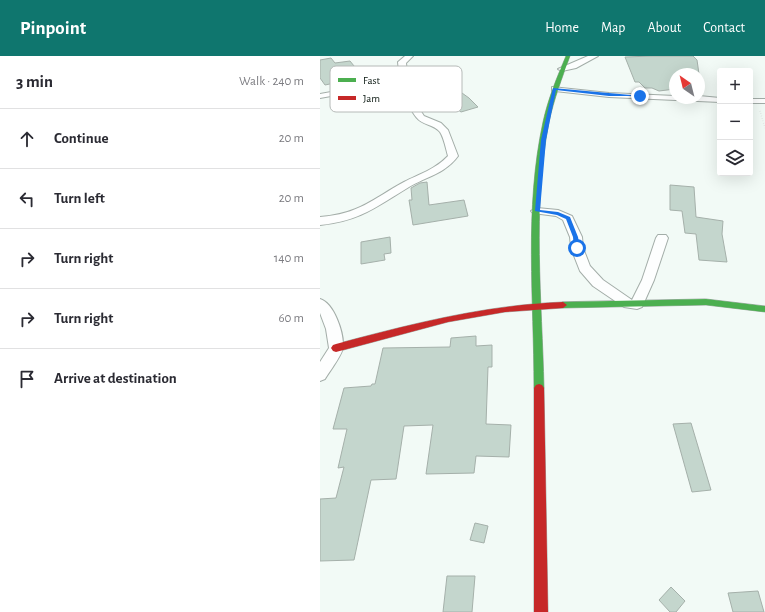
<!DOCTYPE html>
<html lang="en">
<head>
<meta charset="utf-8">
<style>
  body { margin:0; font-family:"Alegreya Sans",sans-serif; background:#f2f2f3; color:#2b2b33 }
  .controls { position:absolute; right:12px; top:12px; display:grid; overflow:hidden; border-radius:4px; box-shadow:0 4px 16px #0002 }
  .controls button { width:36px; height:36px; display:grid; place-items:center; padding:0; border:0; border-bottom:1px solid #e1e1e2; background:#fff; color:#2b2b33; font:20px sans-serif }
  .compass { position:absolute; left:349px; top:12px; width:36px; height:36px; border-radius:50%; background:#fff; box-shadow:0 4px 16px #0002; rotate:325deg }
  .stop { position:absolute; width:12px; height:12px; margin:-9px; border:3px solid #1a73e8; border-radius:50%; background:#fff }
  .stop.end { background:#1a73e8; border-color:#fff; box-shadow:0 1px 4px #0008 }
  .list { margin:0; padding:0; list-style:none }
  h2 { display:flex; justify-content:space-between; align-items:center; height:52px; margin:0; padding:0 16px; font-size:17px }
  h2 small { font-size:13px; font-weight:400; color:#7c7c81 }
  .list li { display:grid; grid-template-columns:26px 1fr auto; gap:12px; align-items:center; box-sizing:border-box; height:60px; padding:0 16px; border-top:1px solid #e1e1e2 }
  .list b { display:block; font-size:15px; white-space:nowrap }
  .list em { font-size:13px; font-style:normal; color:#7c7c81 }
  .icon { flex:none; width:22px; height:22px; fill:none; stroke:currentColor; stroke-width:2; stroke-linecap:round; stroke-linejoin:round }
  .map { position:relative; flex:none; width:445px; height:556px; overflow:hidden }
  header { display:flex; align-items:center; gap:24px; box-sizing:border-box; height:56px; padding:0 20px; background:#0f766e; color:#fff }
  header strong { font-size:19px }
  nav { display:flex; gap:22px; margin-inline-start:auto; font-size:14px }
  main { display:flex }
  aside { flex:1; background:#fff }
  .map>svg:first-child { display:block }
  .building { fill:#c4d6cd; stroke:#a5b0aa }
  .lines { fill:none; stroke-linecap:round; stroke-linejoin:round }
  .street-casing { stroke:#a3ada8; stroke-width:2 }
  .fast-casing { stroke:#a3ada8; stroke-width:1 }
  .jam-casing { stroke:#a3ada8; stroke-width:1 }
  .path { stroke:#dadddc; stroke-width:1.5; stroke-dasharray:0.5 2; stroke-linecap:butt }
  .street { fill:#fdfefe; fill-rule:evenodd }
  .fast { fill:#4caf50; fill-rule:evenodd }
  .jam { fill:#c62828; fill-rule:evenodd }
  .route { fill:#1a73e8 }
  .key { fill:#fff; stroke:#b6bab8; stroke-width:1 }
  .key-label { font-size:11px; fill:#0c1a13 }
</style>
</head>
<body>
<header>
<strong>Pinpoint</strong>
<nav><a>Home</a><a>Map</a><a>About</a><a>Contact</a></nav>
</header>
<main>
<aside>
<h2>3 min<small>Walk · 240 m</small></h2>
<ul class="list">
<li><svg class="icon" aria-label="ahead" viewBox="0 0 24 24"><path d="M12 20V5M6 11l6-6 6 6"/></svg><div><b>Continue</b></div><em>20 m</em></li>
<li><svg class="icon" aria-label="left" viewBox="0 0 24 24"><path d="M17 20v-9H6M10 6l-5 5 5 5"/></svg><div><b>Turn left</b></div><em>20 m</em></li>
<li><svg class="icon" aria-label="right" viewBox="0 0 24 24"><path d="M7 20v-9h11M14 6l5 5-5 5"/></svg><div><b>Turn right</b></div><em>140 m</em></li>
<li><svg class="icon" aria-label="right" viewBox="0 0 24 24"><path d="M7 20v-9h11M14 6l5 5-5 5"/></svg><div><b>Turn right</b></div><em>60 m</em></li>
<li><svg class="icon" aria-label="arrive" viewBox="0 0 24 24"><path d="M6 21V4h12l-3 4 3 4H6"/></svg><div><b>Arrive at destination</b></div></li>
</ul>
</aside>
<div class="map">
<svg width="445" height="556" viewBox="0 0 445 556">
  <rect width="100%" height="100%" fill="#f2faf6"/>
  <path class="building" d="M332 0H373L377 4 379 18H355V33L339 35 332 32H325L319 26H315L305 1Z
    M11 2 15 7 30 5 43 21 5 29 0 22V4Z
    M128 27 149 42 158 51 141 56 112 34 115 33 112 31Z
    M107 126 109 149 144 144 148 160 93 169 89 144H92L91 132 100 127Z
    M350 129 374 131 376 161 403 165 402 178 407 206 379 204 376 178 365 177 362 155 350 154Z
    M70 181 71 197 64 198 65 204 41 208V186Z
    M156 280V290L172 289V311H168L166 368 191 369 189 401 156 400 154 417 106 418 113 369 84 370 76 423 51 424 34 504 0 505V443L16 442 24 411 18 412 27 373H13L24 332 51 330 52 328H55L63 292 130 291 131 282Z
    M371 367 391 434 372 436 353 368Z
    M155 467 168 470 164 487 150 484Z
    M127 520H155L152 556H123Z
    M351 531 365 545 356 556H350L339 544Z
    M438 535 444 556H413L408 537Z"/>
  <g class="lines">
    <defs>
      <path id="street" d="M85 0H93L86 7 87 16 81 30 85 31 104 60 121 67 128 74 138 100C126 117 106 121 89 131 56 151 40 165 0 169V161C39 158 51 144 84 126 99 118 116 113 128 100 126 93 124 82 120 76 114 68 102 69 97 62 87 50 84 33 66 30L0 42V38L66 26 74 27 79 16 78 6Z
        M268 0H278L256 12 242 15 238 13Z
        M232 31 289 37 355 40V42H379V40L400 42V46L289 41 235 35H232Z
        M430 43H445V47H430Z
        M217 152 238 154 252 160 262 181 263 192 270 210 283 224 312 244 322 224 336 182 338 179H346L348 182 334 224 322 251 317 253 304 251 273 230 260 215 251 192 250 181 243 164 236 160 213 157 211 155Z
        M0 243C14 247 24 277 23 291 23 298 9 316 5 323L0 325V306L9 292 6 273 0 257Z"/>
      <path id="fast" d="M246 0H250C242 22 234 43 229 66 212 153 222 244 224 332L222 335 219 336 216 335 214 332C214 244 204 153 223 66 228 43 237 21 246 0Z
        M386 243 445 250V256L386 249 243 252 239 249 243 246Z"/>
      <path id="jam" d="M243 246 247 249 243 252 185 256 128 266 16 296 13 295 11 292 13 289 16 288C91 268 165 249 243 246Z
        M219 328 222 329 224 332 228 556H214V332L216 329Z"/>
    </defs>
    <use href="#street" class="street-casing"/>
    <use href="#fast" class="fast-casing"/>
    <use href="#jam" class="jam-casing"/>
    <path class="path" d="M440 55 445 72"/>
    <use href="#street" class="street"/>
    <use href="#fast" class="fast"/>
    <use href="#jam" class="jam"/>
  </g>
  <path class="route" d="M233 32 322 40H289L236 34 226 84 220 154 238 156 250 161 258 181 260 192 257 194 254 192 253 181 246 163 237 159 215 155 221 84Z"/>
  <rect x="10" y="10" width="132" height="46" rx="6" class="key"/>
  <rect x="18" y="22" width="18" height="4" fill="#4caf50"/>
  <rect x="18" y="40" width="18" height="4" fill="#c62828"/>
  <g class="key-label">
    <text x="43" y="28">Fast</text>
    <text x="43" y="46">Jam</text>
  </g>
</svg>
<div class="controls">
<button>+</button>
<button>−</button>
<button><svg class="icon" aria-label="layers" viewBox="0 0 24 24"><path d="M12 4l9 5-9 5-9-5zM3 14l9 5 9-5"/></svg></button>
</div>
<svg class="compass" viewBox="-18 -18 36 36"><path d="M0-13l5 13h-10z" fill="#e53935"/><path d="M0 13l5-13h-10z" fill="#7c7c81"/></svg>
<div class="stop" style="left:257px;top:192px"></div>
<div class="stop end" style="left:320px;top:40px"></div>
</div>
</main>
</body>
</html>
